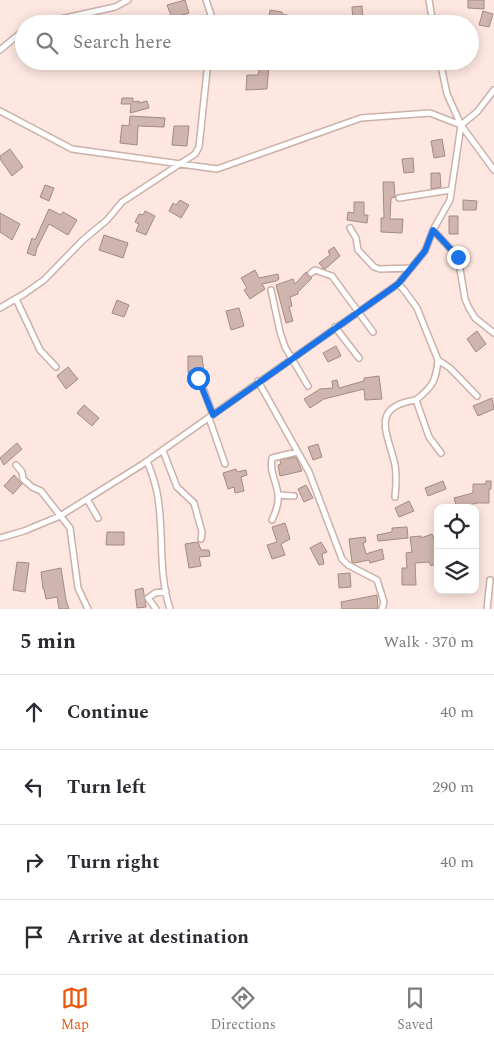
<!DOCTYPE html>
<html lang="en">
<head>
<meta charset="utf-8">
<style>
  body { margin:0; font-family:Spectral,serif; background:#f2f2f3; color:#2b2b33 }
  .controls { position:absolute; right:15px; bottom:15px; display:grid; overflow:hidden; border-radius:10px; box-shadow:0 2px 12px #0003 }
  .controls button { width:45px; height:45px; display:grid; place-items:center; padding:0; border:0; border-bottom:1px solid #e1e1e2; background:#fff; color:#2b2b33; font:25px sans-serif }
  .stop { position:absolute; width:15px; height:15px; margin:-11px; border:4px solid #1a73e8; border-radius:50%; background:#fff }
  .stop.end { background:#1a73e8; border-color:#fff; box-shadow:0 1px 5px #0008 }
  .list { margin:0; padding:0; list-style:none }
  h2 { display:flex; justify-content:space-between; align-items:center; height:65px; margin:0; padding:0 20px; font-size:21px }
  h2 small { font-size:16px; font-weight:400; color:#7c7c81 }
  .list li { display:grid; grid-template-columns:32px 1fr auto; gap:15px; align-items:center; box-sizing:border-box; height:75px; padding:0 20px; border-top:1px solid #e1e1e2 }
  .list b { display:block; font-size:19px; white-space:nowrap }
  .list em { font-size:16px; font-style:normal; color:#7c7c81 }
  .icon { flex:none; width:28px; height:28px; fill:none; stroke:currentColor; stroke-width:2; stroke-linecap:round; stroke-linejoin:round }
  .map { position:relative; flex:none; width:494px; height:609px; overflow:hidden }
  .search { position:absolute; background:#fff; box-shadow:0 2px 12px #0003; left:15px; right:15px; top:15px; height:55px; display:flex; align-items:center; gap:12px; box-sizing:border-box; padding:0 18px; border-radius:28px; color:#7c7c81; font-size:19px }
  .sheet { height:365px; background:#fff }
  nav { display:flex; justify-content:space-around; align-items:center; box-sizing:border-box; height:70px; border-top:1px solid #e1e1e2; background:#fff; font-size:14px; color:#7c7c81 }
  nav a { display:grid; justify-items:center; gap:2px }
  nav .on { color:#ea580c }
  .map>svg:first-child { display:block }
  .building { fill:#cfb5ad; stroke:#a38a82 }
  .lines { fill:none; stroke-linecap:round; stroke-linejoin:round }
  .minor-casing { stroke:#cbb1a9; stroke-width:8 }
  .minor { stroke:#fff; stroke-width:5 }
  .route { stroke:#1a73e8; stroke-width:6 }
</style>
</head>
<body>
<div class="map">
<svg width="494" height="609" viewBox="0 0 494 609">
  <rect width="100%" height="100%" fill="#fde7e0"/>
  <path class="building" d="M185 0 189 13 172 18 167 5Z
    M468 0H484V9L468 8Z
    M362 6 363 21H353L352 7Z
    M270 10 282 12V14L291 16 290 24H268Z
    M483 11 493 14 489 27 479 25Z
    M261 61H282L281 68 269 65 267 89 246 90 247 75H258Z
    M122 98H133V102L139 101V103L147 101 149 108 130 113 131 104H121Z
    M130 116 165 118 164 127 138 126 137 145 120 143 122 125 129 126Z
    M174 126H189L187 146 172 145Z
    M442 139 445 156 434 158 431 141Z
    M10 149 23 167 12 176 0 159V156Z
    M413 158 414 172 404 173 402 159Z
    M431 173H440L441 187 431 189Z
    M383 182H394L395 197 391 198 390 219H403L402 233 381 232V218H384Z
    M45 185 54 188 49 201 40 197Z
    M180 200 189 205 181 218 169 211 173 203 176 205Z
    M463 200 477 201 476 210H463Z
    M354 202H364V215H368L367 223 347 220 348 212 354 213Z
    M49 209 61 215 63 212 77 220 68 235 49 224 37 248 35 256 27 253 32 238 35 240Z
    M145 211 155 216 146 235 136 231 139 224 135 222 139 214 143 215Z
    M0 213 20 224 12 240 0 232Z
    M449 216H458V234H449Z
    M104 235 128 243 123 258 99 250Z
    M334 247 340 256 325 269 323 268 319 263 330 255 328 251Z
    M255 270 259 278 278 274 279 279 276 281 262 284 265 289 250 299 244 290 247 288 241 278Z
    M306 272 308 276 312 278 298 292V294L290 297 292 306 289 307 293 321 286 323 276 285 293 279 295 284Z
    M117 300 129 305 124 317 112 313Z
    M239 308 244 326 231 330 226 311Z
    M477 331 486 344 476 352 467 339Z
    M336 346 341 356 328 362 323 353Z
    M188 356H202L204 373H188Z
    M68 367 78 379 66 389 57 376Z
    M379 376 382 399 365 400 364 389 324 399 310 408 304 399 320 389 333 388 332 381 337 380 339 388 364 381V378Z
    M492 398 494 409 478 416 473 406Z
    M84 405 99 418 92 426 77 413Z
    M17 443 22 449 4 465 0 458Z
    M318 444 322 457 313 460 308 447Z
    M296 457 302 471 280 476 278 465 281 464 280 460Z
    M236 469 237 472 246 470 247 475 241 477 244 491 235 493 234 487 228 489 223 473Z
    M14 475 22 484 13 494 4 486Z
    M443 481 446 489 428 496 425 488Z
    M486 481H491V489H489V503H477L457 508 454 498 473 493V484H486Z
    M306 485 313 498 304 502 298 489Z
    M409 501 414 511 399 517 395 508Z
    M285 523 290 539 281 544 285 555 272 559 267 545 277 542 272 527Z
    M407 527 408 538 378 541 377 535 392 532V528Z
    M107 532H124V545H106Z
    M432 534 438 547V563L431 566 429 562 415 563 416 585H402V568H407L406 553 412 552 410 537 421 536V538Z
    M365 537 366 542 363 543 366 554 382 549 384 559 370 563 369 560 354 563 352 562 349 539Z
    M198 542 201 550H209L210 556 199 557 201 566 189 568 185 544Z
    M321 542 327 552 322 554 324 564 319 565 310 548Z
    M17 562 29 563 25 592 13 590Z
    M61 568 66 600 69 609H59L57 597 46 599 44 589H43L41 572Z
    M350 573 351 587 339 588 338 574Z
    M143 588 146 607 137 608 135 590Z
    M377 595 378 609H342L341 602Z"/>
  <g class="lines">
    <defs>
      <path id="minor" d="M206 0 212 18V24
        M429 0 433 24
        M38 24 115 7 128 0
        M0 50 24 30
        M0 111 72 149 217 169 361 118 430 113 461 125 494 170
        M461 125 477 112 494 90
        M399 198 451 190
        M350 228 356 238 358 250 374 267 380 269 411 268
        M433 230 458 257 465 299 469 308 475 318 494 333
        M311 273 315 270 332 276 373 332
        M398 284 404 290 417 308 438 360 450 368 477 396
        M271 290 280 332 285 347 308 386
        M16 299 40 350 56 367
        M0 308 24 294 44 280 83 240 107 220 122 202 195 154 199 147 208 61
        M335 327 359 358
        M438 360C436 381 433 386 416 400L429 437 441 453
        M199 378 213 415
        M258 381 309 472 342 559 348 565 377 580 384 602 382 609
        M209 418 225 464
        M163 451 177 487 194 503 202 532 201 539
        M147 461C152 473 156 485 158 498 164 535 158 573 170 609
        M16 465 22 472 23 479 32 487 41 491 70 528 78 588 88 609
        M278 495 294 496
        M395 497C396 486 397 475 395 465 388 433 369 407 416 400
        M87 499 98 518
        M272 520C276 512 279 504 278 495 277 482 269 472 272 458L297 452
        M0 538 24 531 60 516 143 464 398 284 425 251 433 230 450 200 461 125 447 94 440 61
        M156 609 148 598 155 593 166 591
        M487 609 490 580"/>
    </defs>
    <use href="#minor" class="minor-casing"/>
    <use href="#minor" class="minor"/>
  </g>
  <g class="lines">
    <path class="route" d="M198 378 213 415 398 284 425 251 433 230 458 257"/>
  </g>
</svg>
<div class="controls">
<button><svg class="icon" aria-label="locate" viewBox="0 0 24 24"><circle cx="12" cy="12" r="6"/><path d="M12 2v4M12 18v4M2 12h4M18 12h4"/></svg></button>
<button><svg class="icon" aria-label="layers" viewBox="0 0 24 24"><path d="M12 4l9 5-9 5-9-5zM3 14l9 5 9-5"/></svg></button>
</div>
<div class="stop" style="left:198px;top:378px"></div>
<div class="stop end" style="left:458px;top:257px"></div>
<div class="search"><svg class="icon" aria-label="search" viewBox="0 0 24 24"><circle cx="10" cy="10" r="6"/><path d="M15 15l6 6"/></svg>Search here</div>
</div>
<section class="sheet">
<h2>5 min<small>Walk · 370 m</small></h2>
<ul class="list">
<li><svg class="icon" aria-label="ahead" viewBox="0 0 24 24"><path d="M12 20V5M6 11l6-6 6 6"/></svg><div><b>Continue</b></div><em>40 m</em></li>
<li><svg class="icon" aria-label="left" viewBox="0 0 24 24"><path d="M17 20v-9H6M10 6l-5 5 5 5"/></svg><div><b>Turn left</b></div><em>290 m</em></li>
<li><svg class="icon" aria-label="right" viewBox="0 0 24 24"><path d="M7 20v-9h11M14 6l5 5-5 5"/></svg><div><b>Turn right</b></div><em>40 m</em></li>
<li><svg class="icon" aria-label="arrive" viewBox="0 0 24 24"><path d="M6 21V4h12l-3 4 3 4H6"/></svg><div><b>Arrive at destination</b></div></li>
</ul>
</section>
<nav>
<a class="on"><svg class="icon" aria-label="map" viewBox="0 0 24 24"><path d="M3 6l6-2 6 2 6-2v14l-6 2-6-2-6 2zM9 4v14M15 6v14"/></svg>Map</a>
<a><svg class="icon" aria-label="directions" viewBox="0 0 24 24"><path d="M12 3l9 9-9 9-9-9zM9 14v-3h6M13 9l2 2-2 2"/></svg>Directions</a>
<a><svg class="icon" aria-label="saved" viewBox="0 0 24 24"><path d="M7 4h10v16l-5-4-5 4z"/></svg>Saved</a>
</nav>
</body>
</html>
